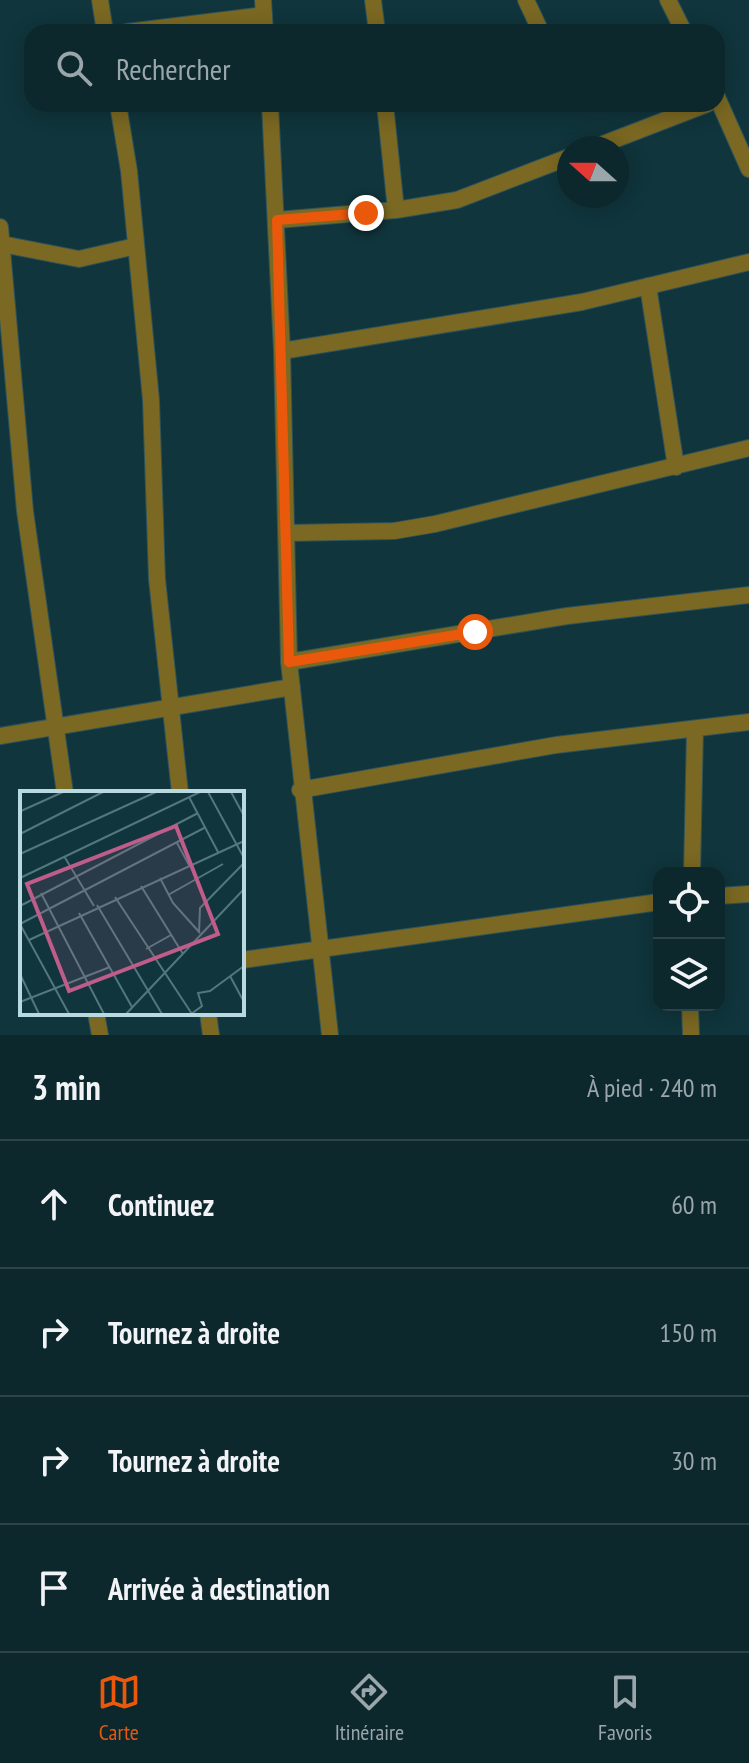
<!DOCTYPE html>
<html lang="fr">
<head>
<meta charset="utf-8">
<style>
  body { margin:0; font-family:"PT Sans Narrow",sans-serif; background:#1a3439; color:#f1f3f6 }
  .controls { position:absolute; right:24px; bottom:24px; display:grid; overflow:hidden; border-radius:16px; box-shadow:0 4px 20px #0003 }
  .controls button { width:72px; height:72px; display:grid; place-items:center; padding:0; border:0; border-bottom:2px solid #2c4449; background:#0c282d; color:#f1f3f6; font:40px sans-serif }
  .compass { position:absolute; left:557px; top:136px; width:72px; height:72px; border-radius:50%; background:#0c282d; box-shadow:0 4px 20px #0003; rotate:291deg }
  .stop { position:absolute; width:24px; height:24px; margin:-18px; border:6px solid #ea580c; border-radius:50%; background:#fff }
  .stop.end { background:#ea580c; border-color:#fff; box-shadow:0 2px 8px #0008 }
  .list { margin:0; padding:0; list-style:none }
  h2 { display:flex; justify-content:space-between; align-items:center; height:104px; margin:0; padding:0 32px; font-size:34px }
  h2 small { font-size:26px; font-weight:400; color:#9aa6aa }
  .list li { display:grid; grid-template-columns:52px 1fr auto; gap:24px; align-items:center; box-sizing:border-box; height:128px; padding:0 32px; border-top:2px solid #2c4449 }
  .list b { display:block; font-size:30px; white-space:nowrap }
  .list em { font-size:26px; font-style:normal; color:#9aa6aa }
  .icon { flex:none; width:44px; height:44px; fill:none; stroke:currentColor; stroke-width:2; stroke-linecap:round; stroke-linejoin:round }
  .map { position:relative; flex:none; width:749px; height:1035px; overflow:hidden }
  .search { position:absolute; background:#0c282d; box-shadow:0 4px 20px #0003; left:24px; right:24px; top:24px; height:88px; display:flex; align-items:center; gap:20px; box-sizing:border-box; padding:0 28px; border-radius:24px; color:#9aa6aa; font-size:30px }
  .sheet { height:616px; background:#0c282d }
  nav { display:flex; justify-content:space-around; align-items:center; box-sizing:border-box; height:112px; border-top:2px solid #2c4449; background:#0c282d; font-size:22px; color:#9aa6aa }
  nav a { display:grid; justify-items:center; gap:4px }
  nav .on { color:#ea580c }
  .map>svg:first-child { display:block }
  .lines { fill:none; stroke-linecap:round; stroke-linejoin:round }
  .minor-casing { stroke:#2e535a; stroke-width:18 }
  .minor { stroke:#7b6822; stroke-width:16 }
  .route { stroke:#ea580c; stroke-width:10 }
  .inset-road { fill:none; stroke:#54777e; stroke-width:2 }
  .view { fill:#bf5c8a; fill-opacity:0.15; stroke:#bf5c8a; stroke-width:4 }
  .inset-edge { fill:none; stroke:#b9d9e1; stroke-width:4 }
</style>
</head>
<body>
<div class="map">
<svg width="749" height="1035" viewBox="0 0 749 1035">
  <rect width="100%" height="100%" fill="#10353c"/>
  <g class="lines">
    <defs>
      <path id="minor" d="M100 0 105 32
        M263 0 265 32
        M373 0 377 32
        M526 0 541 32
        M668 0 684 32
        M127 32 264 15
        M717 97 749 169
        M118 104 129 171 151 400 157 579 180 793
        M270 104 282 351 289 662 330 1035
        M385 104 396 210
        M593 148 707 104
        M277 220 396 210 457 200 569 157
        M0 227 25 511 65 793
        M2 244 79 259 136 246
        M648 286 676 467
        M282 351 582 302 749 262
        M286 533 394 531 435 524 749 448
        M289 662 567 616 749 595
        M0 736 292 687
        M300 790 556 745 749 722
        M692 873 695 729
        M719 896 749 894
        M242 960 659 902
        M690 1005 691 1035
        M96 1013 100 1035
        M208 1013 211 1035"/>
    </defs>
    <use href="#minor" class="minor-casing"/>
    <use href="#minor" class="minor"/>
  </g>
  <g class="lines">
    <path class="route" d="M366 213 277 220 289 662 475 632"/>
  </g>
  <g transform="translate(20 791)">
    <rect width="224" height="224" fill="#10353c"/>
    <path class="inset-road" d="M188 1 224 67M211 1 224 25M169 6 198 61M1 20 43 1M0 43 83 1M157 52 169 74M0 63 136 1M44 65 74 115M0 87 180 1M140 87 153 112 180 142M121 95 163 163M21 102 84 223M148 104 203 73M95 106 172 223M77 114 142 223M0 115 178 22M59 122 112 216M0 133 186 36M0 133 49 223M179 142 180 117 224 72M9 149 224 50M126 158 151 144M0 183 19 223M210 185 224 211M0 211 90 176M106 223 224 98M171 223 182 215 178 202 190 200 224 175"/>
    <path class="view" d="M156 35 198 143 49 200 7 93Z"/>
    <rect width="224" height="224" class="inset-edge"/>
  </g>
</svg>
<div class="controls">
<button><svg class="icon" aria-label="locate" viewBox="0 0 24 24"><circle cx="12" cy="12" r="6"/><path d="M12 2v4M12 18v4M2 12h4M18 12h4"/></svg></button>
<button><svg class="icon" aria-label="layers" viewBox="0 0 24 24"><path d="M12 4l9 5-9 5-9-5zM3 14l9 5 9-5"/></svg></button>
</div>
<svg class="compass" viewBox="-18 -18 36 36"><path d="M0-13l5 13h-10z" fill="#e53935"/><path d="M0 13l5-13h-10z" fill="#9aa6aa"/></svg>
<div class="stop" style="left:475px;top:632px"></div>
<div class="stop end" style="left:366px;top:213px"></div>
<div class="search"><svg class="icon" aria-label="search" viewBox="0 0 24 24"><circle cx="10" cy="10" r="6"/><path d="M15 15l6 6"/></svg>Rechercher</div>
</div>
<section class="sheet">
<h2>3 min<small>À pied · 240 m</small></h2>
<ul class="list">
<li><svg class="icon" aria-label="ahead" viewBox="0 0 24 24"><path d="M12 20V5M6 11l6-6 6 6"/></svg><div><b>Continuez</b></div><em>60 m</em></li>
<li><svg class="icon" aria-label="right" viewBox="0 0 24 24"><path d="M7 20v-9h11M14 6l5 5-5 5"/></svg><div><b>Tournez à droite</b></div><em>150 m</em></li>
<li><svg class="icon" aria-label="right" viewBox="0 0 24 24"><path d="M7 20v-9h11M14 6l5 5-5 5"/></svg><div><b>Tournez à droite</b></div><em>30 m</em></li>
<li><svg class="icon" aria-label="arrive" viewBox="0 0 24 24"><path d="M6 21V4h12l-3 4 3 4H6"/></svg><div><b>Arrivée à destination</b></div></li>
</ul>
</section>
<nav>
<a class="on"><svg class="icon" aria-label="map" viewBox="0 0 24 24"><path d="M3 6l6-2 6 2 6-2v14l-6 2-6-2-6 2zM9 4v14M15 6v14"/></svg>Carte</a>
<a><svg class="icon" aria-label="directions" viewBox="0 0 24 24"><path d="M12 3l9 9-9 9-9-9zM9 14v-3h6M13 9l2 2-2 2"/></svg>Itinéraire</a>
<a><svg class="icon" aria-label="saved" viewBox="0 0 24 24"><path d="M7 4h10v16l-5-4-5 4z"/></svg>Favoris</a>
</nav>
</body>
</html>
